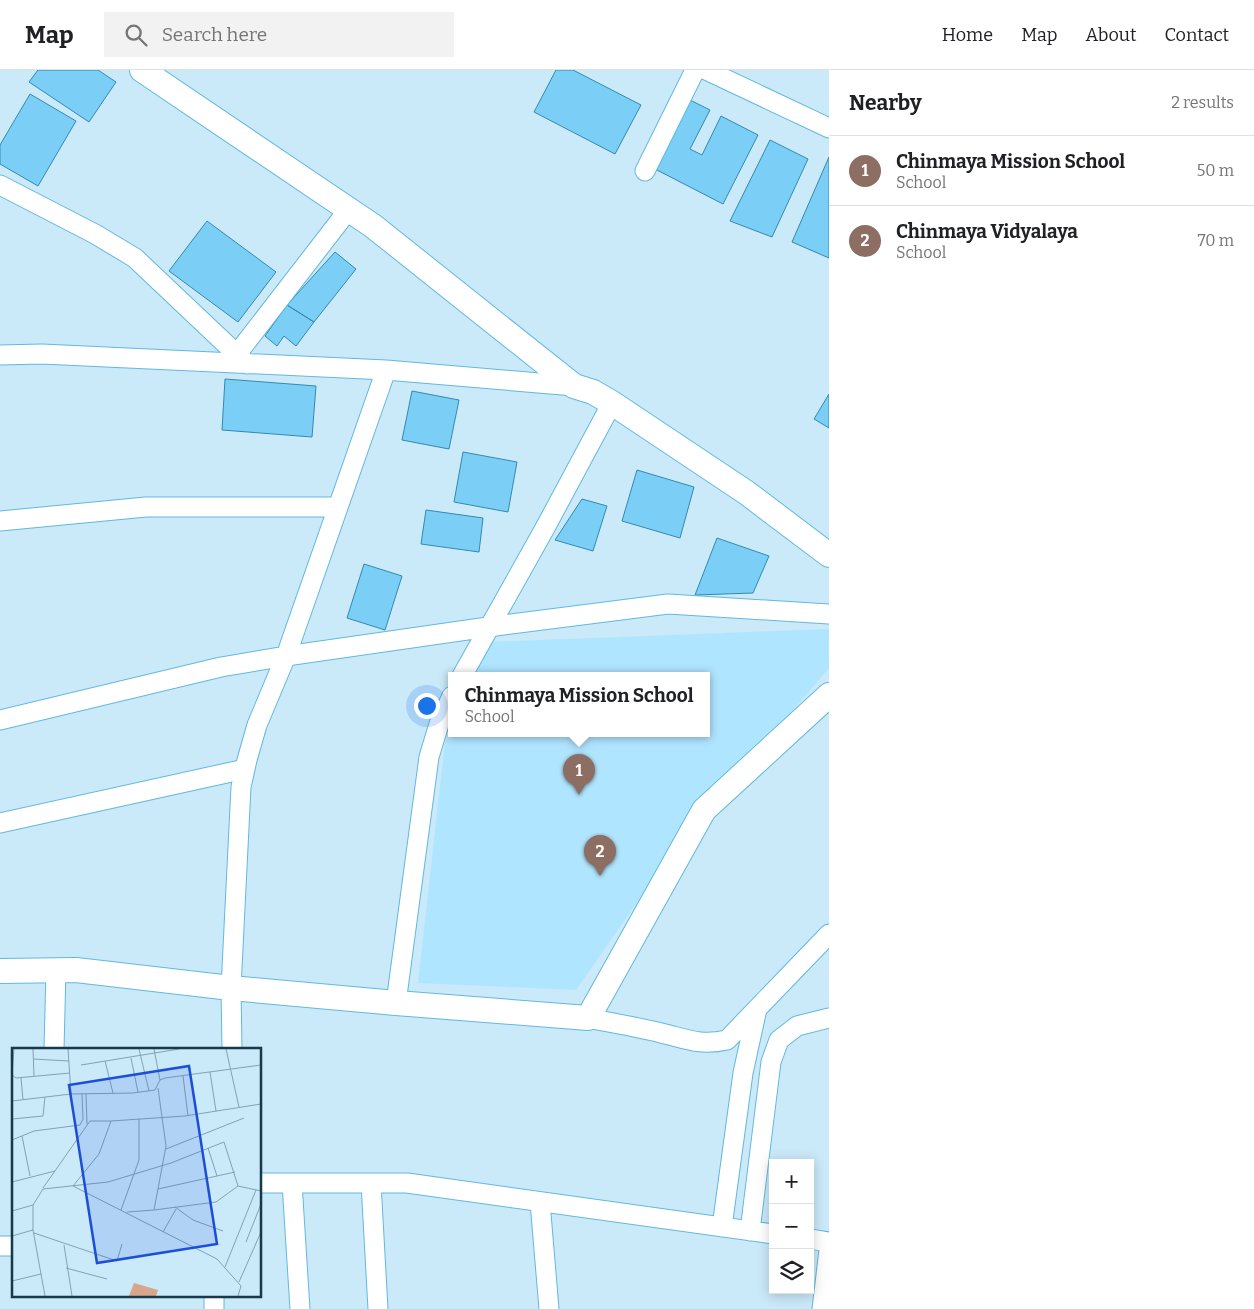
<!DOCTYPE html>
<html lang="en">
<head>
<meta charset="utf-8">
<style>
  body { margin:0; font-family:Bitter,serif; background:#f2f2f2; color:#202124 }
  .controls { position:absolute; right:15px; bottom:15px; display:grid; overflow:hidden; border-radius:0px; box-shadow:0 2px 12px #0003 }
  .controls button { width:45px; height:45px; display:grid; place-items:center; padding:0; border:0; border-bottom:1px solid #e0e0e0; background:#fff; color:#202124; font:25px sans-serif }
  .you { position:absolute; left:426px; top:635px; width:18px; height:18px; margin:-12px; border:4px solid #fff; border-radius:50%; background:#1a73e8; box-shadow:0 0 0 8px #1a73e833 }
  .badge { display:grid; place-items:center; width:32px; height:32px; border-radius:50%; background:#b3530a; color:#fff; font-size:16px; font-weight:700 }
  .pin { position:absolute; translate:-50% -41px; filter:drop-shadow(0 1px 2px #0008) }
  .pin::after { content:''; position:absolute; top:26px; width:18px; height:15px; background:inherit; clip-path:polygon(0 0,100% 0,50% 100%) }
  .popup { position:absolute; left:448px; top:602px; width:262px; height:65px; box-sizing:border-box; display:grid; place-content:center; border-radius:0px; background:#fff; filter:drop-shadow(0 1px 4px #0005); font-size:16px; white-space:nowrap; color:#757577 }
  .popup b { font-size:19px; color:#202124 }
  .popup::after { content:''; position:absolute; left:50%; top:100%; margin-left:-10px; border:10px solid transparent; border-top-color:#fff }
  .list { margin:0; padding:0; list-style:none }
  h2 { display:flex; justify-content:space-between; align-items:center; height:65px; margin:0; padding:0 20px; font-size:21px }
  h2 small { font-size:16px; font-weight:400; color:#757577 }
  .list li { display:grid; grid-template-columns:32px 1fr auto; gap:15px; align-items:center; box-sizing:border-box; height:70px; padding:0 20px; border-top:1px solid #e0e0e0 }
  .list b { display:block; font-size:19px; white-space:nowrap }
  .list p { margin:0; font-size:16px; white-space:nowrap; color:#757577 }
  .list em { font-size:16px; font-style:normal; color:#757577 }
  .icon { flex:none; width:28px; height:28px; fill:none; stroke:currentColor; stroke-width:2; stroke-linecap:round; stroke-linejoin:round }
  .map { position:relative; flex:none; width:829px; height:1239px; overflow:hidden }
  header { display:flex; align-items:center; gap:30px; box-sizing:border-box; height:70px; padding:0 25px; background:#fff; border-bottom:1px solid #e0e0e0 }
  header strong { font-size:24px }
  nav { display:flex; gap:28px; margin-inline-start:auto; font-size:18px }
  .search { width:350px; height:45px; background:#f2f2f2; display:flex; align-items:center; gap:12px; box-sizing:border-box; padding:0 18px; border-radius:0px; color:#757577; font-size:19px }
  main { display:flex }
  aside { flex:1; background:#fff }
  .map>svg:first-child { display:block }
  .built { fill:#b0e5ff }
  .building { fill:#7bcff6; stroke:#328aae }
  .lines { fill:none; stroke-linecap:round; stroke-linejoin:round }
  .minor-casing { stroke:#63b8de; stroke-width:21 }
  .tertiary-casing { stroke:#63b8de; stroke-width:26 }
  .minor { stroke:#fff; stroke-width:19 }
  .tertiary { stroke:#fff; stroke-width:24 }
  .inset-road { fill:none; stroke:#82a3b3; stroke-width:1 }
  .view { fill:#1d4ed8; fill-opacity:0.15; stroke:#1d4ed8; stroke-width:2.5 }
  .inset-edge { fill:none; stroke:#163a4a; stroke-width:2.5 }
</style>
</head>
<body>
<header>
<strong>Map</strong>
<div class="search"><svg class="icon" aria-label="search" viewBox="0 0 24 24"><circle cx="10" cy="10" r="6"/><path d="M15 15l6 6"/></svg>Search here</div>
<nav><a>Home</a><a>Map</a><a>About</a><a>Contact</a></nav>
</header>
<main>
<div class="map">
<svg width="829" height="1239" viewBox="0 0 829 1239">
  <rect width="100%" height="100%" fill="#cae9f9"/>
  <path class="built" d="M829 559V598L675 778 576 920 418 913 445 672 451 655 452 664H706V606H472L486 572Z"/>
  <path class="building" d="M38 0H98L116 12 89 52 29 12Z
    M556 0H573L641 35 615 84 534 42Z
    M30 24 76 51 38 116 0 94V75Z
    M690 30 710 40 690 79 702 85 721 46 758 65 723 134 655 99Z
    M770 70 808 89 772 167 730 151Z
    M829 87V188L792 172Z
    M207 151 276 202 238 252 169 201Z
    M335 182 356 199 314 252 287 235Z
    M287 235 314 252 296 276 284 266 277 276 265 266Z
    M225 309 316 316 312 367 222 360Z
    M412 321 459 330 449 379 402 370Z
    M829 324V358L814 349Z
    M463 382 517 392 508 442 454 432Z
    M637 400 694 417 680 468 622 451Z
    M582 429 607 436 593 481 555 470Z
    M426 440 483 448 479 482 421 474Z
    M717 468 769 486 753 523 695 525Z
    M364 494 402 506 385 560 347 548Z"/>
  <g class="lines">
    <defs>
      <path id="minor" d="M706 0 829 58
        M645 101 695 0
        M0 115 95 164 135 188 247 294
        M237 284 349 139
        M0 285 42 284 386 300
        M0 451 146 437H338
        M462 606 545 458 612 333
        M0 650 221 597 286 586 488 557 668 534 829 544
        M0 753 245 699
        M396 933 429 687 439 654 452 626
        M588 948C612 953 637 957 661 963 687 969 700 976 727 970L829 864
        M54 979 56 900
        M232 979 231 918 241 717 247 690 257 655 286 586 386 300 574 316
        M260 1113H407L773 1164
        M292 1113 300 1239
        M371 1113 378 1239
        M540 1132 549 1239
        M722 1157 743 1003 757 939
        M750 1161 771 992 779 970 797 956 829 948
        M810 1169 829 1172
        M0 1176H14
        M214 1225V1239
        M822 1239 829 1180"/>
      <path id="tertiary" d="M142 0 373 156 574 316 593 322 612 333 747 423 829 485
        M0 901 76 900 231 918 396 933 588 948 704 740 829 625"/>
    </defs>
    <use href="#minor" class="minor-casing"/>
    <use href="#tertiary" class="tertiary-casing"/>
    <use href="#minor" class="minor"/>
    <use href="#tertiary" class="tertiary"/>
  </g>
  <g transform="translate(12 978)">
    <rect width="249" height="249" fill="#cae9f9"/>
    <path d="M122 235 146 242 144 248H117Z" fill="#d8a68b"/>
    <path class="inset-road" d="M21 1 22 28M56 1 59 46M127 1 137 43M142 1 148 32M214 1 227 59M119 10 126 44M21 11 57 13M93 13 101 45M69 17 167 1M198 24 204 63M0 25 2 1M0 27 4 30 58 25M171 28 176 68M9 30 11 52M74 46 75 76M0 53 59 46 121 45 143 42 148 32 153 30 249 17M0 71 31 68 33 49M10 88 18 128M0 92 22 83 68 77 71 71 70 46M196 100 205 128M154 101 232 70M0 134 43 123M61 138 87 106 99 73 173 68 249 56M61 138 205 211 229 238 226 248M31 140 78 73H99M146 141 223 124M21 157V182L33 248M163 159 181 172 211 183M109 162 127 112V71M142 162 204 154 226 138M0 163 21 157 31 141 96 134 159 115 212 94 226 138 249 143M115 164 142 162 154 98 146 40M151 184 164 161M22 185 105 213 110 196M0 188 21 182M234 194 249 156M52 197 60 248M213 219 244 142M54 220 95 231M0 233 29 226M227 234 249 184"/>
    <path class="view" d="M177 18 205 196 85 215 57 37Z"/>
    <rect width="249" height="249" class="inset-edge"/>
  </g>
</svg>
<div class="controls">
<button>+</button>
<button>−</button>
<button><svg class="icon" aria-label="layers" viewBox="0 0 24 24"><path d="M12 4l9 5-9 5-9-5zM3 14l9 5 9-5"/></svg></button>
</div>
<div class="you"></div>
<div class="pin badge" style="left:579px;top:725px;background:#8d6e63">1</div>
<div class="popup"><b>Chinmaya Mission School</b>School</div>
<div class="pin badge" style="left:600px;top:806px;background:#8d6e63">2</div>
</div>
<aside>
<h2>Nearby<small>2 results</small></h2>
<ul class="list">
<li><span class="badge" style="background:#8d6e63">1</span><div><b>Chinmaya Mission School</b><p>School</p></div><em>50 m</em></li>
<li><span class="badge" style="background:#8d6e63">2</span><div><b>Chinmaya Vidyalaya</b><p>School</p></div><em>70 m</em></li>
</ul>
</aside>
</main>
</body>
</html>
